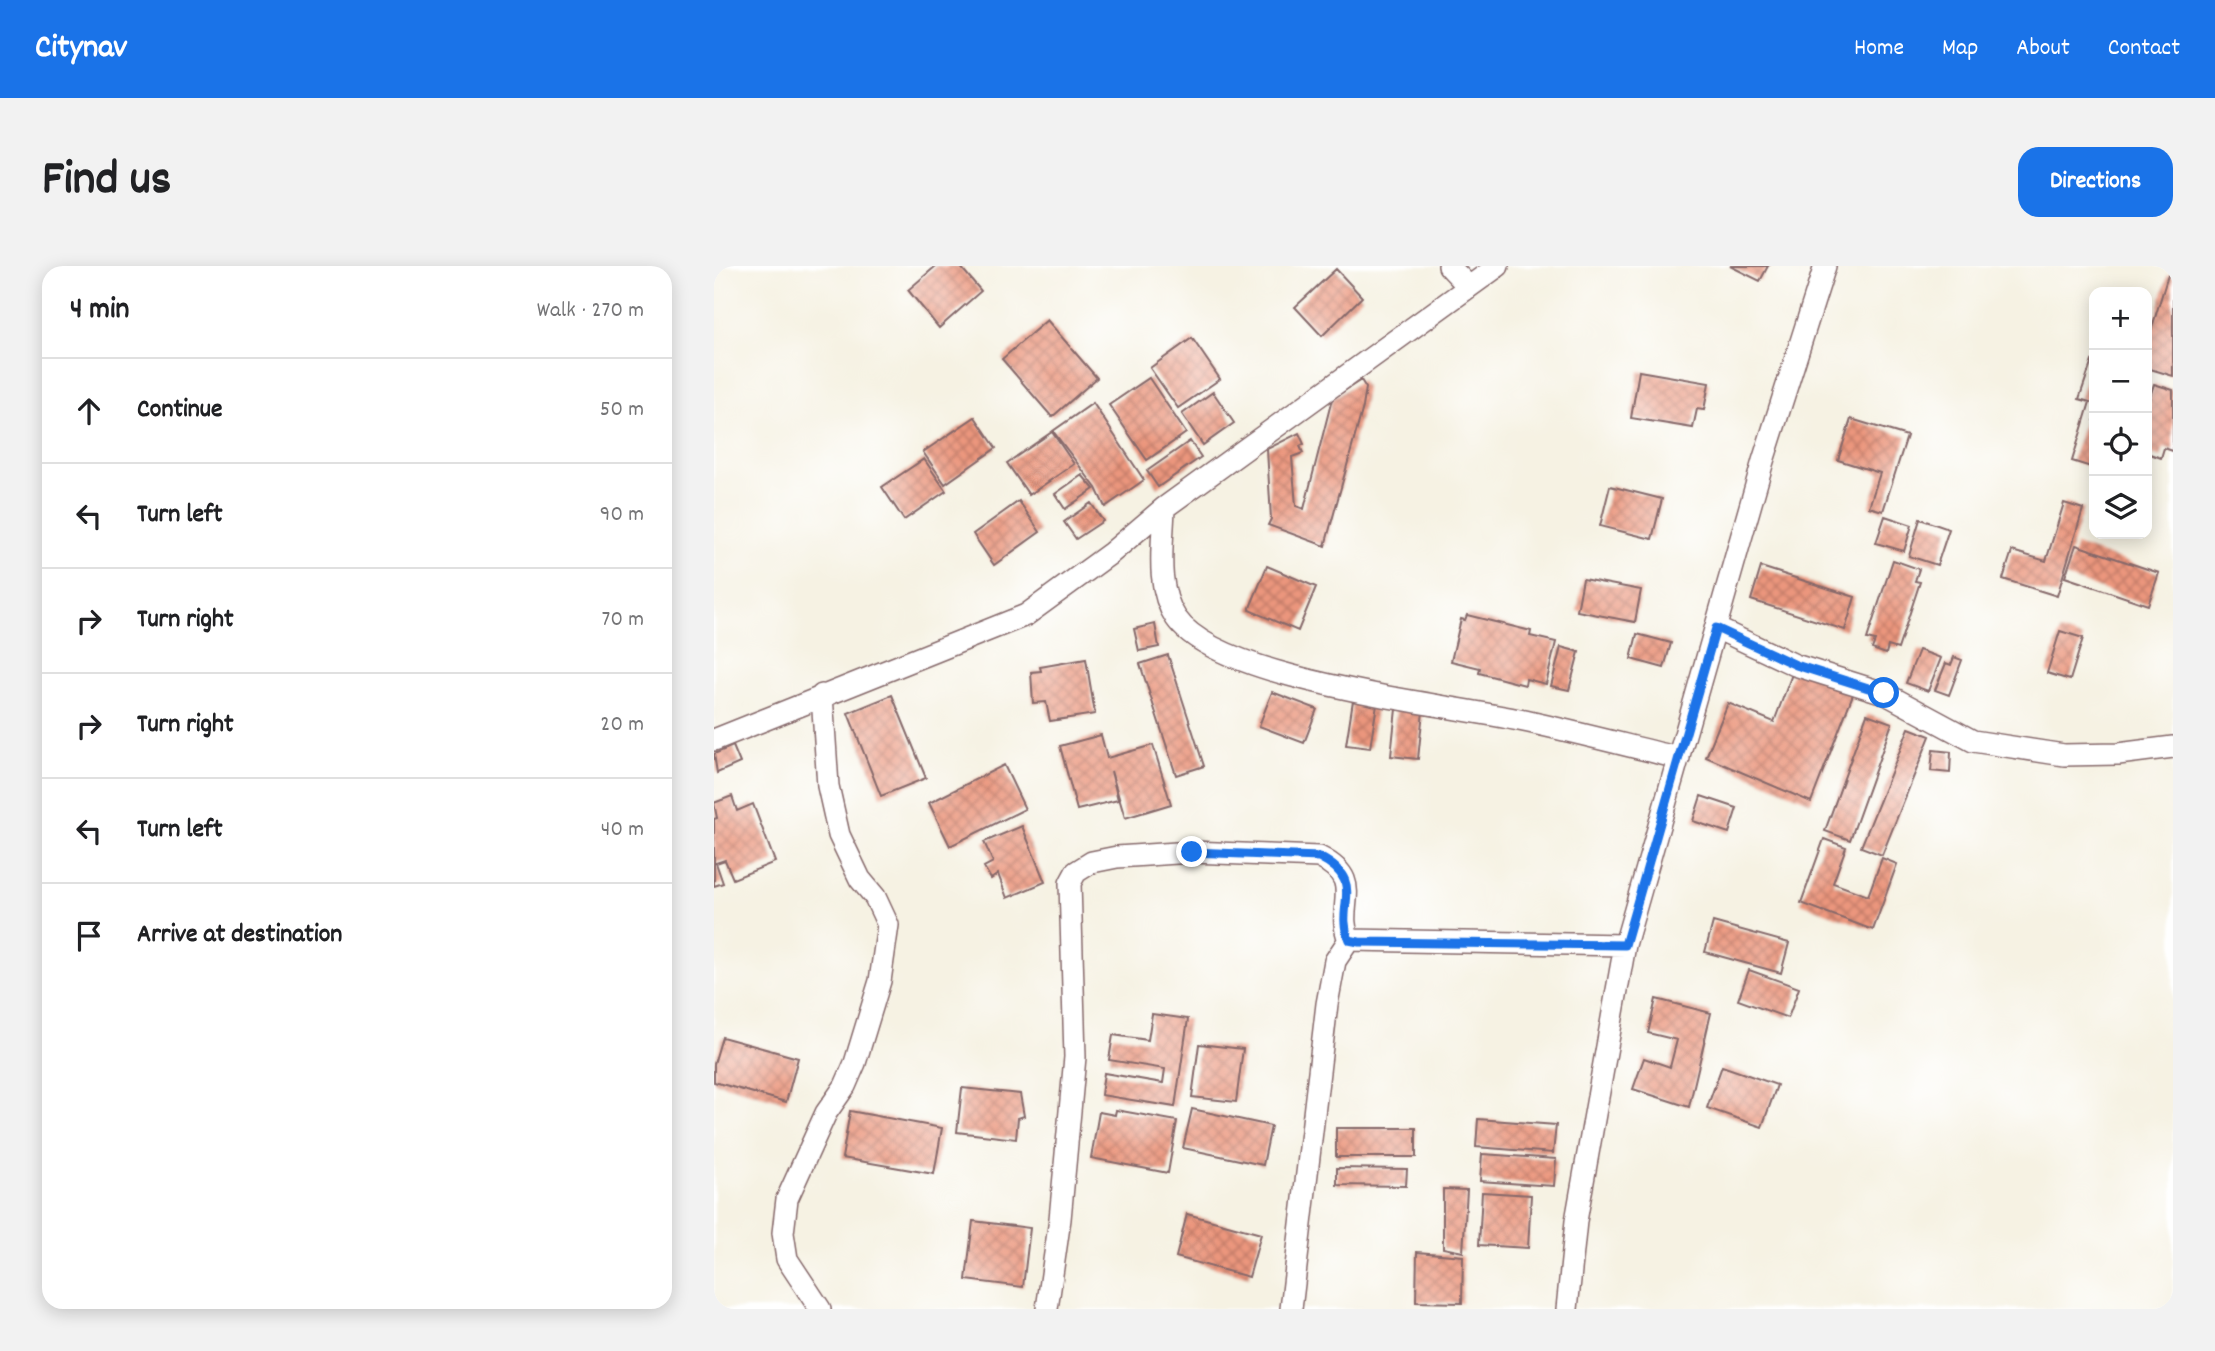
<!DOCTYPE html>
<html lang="en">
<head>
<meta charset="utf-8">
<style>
  body { margin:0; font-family:Dekko,sans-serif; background:#f2f2f2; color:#202124 }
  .controls { position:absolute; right:21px; top:21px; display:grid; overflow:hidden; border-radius:14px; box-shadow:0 4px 18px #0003 }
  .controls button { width:63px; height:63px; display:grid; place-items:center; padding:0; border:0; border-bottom:2px solid #e0e0e0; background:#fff; color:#202124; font:35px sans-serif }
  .stop { position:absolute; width:21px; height:21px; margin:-16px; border:5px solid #1a73e8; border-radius:50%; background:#fff }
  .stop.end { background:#1a73e8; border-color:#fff; box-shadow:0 2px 7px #0008 }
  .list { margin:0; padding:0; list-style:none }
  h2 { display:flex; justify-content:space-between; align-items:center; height:91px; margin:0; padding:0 28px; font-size:30px }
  h2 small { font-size:23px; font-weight:400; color:#757577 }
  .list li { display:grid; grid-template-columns:46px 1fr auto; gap:21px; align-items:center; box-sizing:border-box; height:105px; padding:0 28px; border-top:2px solid #e0e0e0 }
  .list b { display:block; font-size:26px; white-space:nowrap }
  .list em { font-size:23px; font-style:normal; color:#757577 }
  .icon { flex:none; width:38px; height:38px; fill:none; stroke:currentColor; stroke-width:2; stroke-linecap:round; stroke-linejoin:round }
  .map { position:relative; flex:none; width:1459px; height:1043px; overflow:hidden; border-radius:21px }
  header { display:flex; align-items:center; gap:42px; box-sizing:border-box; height:98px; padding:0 35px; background:#1a73e8; color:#fff }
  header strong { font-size:33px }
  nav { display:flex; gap:38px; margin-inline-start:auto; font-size:24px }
  .intro { display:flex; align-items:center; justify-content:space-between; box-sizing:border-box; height:168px; padding:0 42px }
  h1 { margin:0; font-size:49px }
  .button { padding:18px 32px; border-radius:21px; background:#1a73e8; color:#fff; font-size:24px; font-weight:700 }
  main { display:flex; gap:42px; padding:0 42px }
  aside { flex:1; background:#fff; border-radius:21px; box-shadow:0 4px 18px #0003 }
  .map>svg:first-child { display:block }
  .building { fill:url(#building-cross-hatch) }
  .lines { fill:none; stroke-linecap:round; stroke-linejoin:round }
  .minor-casing { stroke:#86696b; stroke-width:24 }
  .minor { stroke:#fff; stroke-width:21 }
  .route { stroke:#1a73e8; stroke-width:9 }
</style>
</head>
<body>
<header>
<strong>Citynav</strong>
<nav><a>Home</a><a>Map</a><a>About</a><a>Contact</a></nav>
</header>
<div class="intro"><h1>Find us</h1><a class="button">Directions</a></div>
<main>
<aside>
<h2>4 min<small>Walk · 270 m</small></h2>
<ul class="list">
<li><svg class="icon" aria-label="ahead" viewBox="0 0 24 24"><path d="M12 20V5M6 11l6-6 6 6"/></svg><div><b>Continue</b></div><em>50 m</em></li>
<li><svg class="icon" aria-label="left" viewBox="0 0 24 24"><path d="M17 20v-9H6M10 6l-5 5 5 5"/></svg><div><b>Turn left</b></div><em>90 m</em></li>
<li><svg class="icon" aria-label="right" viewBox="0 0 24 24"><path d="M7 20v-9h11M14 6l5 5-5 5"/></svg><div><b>Turn right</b></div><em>70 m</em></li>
<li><svg class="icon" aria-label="right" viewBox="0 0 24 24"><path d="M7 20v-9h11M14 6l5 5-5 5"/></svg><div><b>Turn right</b></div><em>20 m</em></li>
<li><svg class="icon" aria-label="left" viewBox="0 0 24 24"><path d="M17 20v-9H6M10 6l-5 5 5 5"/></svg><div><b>Turn left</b></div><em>40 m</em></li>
<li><svg class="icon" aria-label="arrive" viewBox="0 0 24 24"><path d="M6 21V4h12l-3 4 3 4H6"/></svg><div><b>Arrive at destination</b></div></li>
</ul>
</aside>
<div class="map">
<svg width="1459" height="1043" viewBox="0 0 1459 1043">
  <defs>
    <pattern id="building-cross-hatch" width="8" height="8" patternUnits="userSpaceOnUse" patternTransform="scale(1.75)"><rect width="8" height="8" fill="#eb967d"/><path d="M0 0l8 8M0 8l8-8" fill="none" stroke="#c07a67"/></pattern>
  </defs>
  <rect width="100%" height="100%" fill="#fff"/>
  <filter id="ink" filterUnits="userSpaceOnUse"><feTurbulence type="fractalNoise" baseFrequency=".0143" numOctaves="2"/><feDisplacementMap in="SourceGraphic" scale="14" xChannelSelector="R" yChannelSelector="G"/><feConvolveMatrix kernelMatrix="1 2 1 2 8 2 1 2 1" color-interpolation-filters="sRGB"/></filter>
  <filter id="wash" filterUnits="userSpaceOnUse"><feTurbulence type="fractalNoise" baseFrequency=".00686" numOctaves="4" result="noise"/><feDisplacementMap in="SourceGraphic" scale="28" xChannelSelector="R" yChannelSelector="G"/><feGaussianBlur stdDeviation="1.57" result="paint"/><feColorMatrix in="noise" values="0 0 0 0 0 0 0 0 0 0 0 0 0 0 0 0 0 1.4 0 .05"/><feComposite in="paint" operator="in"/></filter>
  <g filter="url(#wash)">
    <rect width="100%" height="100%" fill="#f6f2e3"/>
    <g id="blocks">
      <path class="building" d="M222 0H246L267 25 225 62 194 24Z
        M1016 0H1054L1046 15Z
        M622 3 648 31 608 70 581 41Z
        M1454 9 1459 11V110L1433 102V78Z
        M333 54 383 112 338 151 288 93Z
        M478 72 506 113 464 142 436 102Z
        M1378 95 1380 96V202L1358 195 1376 136 1365 133Z
        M925 105 995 117 990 144 983 143 979 162 917 152Z
        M435 112 472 167 433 194 395 139Z
        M647 114 652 122 649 141 611 280 554 259 557 253 553 183 585 167 590 178 586 180 589 187 578 191 582 240 590 243 618 133Z
        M1440 118 1459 124V185L1450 182 1447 192 1433 187V140Z
        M499 126 520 157 489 179 468 148Z
        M379 137 430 214 391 241 382 222 339 165Z
        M261 151 282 182 231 218 209 186Z
        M1137 153 1193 170 1169 245 1155 241 1166 207 1124 194Z
        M338 166 360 198 315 229 293 197Z
        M476 175 487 191 444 221 433 205Z
        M210 193 232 225 190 254 168 221Z
        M368 209 380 223 351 243 341 228Z
        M896 220 948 233 938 273 886 260Z
        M305 235 326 266 280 299 259 268Z
        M377 237 389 255 362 273 350 256Z
        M1350 237 1369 243 1343 330 1289 313 1298 285 1332 295Z
        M1171 250 1198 259 1190 285 1162 277Z
        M1206 253 1235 263 1223 299 1195 290Z
        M1362 279 1445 307 1434 339 1351 311Z
        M1179 294 1205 303 1201 315 1206 316 1184 383 1174 380 1172 388 1158 383 1161 375 1153 373Z
        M553 300 602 321 584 365 535 344Z
        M1047 301 1141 331 1131 364 1037 334Z
        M869 313 927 324 921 356 863 345Z
        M753 349 817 365 816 370 842 376 832 418 812 413 811 419 765 407 766 402 737 395 747 353 751 354Z
        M441 358 445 381 425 385 420 363Z
        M1346 365 1369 372 1356 414 1333 407Z
        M923 368 957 377 950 402 917 393Z
        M847 381 865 386 855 424 837 420Z
        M1205 384 1227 392 1214 425 1192 417Z
        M454 389 490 500 462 509 426 398Z
        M1240 391 1248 394 1235 429 1221 424 1232 397 1237 399Z
        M372 393 381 448 336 455 332 436 319 437 317 406 327 405 326 401Z
        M1081 400 1141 423 1097 536 992 491 1014 437 1060 456Z
        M558 426 603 443 590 477 545 460Z
        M640 428 664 432 656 482 632 479Z
        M178 429 212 512 167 530 134 447Z
        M682 443 709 445 704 493 677 490Z
        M1153 448 1178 457 1136 574 1111 565Z
        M1195 462 1216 470 1168 589 1147 581Z
        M387 469 393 492 439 479 457 538 411 552 397 505 404 534 363 544 346 480Z
        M19 480 26 497 3 507 0 488Z
        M1219 484 1237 486 1236 507 1217 505Z
        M290 499 311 543 236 580 215 537Z
        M18 530 23 545 39 538 61 596 19 613 11 594 2 597 9 617 0 620V553L3 552 0 537Z
        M987 530 1023 542 1015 567 979 555Z
        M308 560 331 616 293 632 284 608 277 613 270 601 279 596 270 576Z
        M1110 573 1132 581 1119 617 1154 630 1168 592 1183 598 1159 664 1087 637Z
        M999 656 1075 677 1067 707 991 686Z
        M1035 704 1085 722 1074 752 1024 734Z
        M942 733 997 747 975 841 919 823 930 792 956 801 963 774 934 767Z
        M438 748 474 753 461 841 387 829 390 807 449 817 451 803 395 794 399 769 434 774Z
        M8 771 84 792 72 836 0 816V798Z
        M485 778 529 783 522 836 478 831Z
        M1008 800 1063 819 1048 861 993 842Z
        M248 822 306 828 310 850 304 852 302 873 243 866Z
        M478 843 557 860 549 899 469 882Z
        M402 844 463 855 454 907 377 892 385 846 401 849Z
        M136 845 228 862 220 908 128 892Z
        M764 853 842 859 839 887 762 881Z
        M622 862H702V891H622Z
        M768 888 842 893 840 920 766 915Z
        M623 902 693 903 692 920 623 919Z
        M729 923 753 924 749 986 729 982Z
        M768 926 817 929 814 982 765 979Z
        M473 948 547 968 535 1011 462 991Z
        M259 955 316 962 309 1021 252 1014Z
        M703 986 749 990 748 1037 702 1036Z"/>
    </g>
  </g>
  <g filter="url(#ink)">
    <use href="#blocks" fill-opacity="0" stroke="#86696b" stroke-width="2"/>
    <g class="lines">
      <defs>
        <path id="minor" d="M735 0 755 21
          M450 242C449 277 441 321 462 352 506 416 736 438 815 456 865 467 915 480 965 492
          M1002 362 1081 399 1170 427 1259 475 1350 489 1404 488 1459 481
          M0 474 312 349 397 287 450 242 784 0
          M106 1043 73 993 69 967 73 933 112 847 131 820 141 797 166 715 174 659 161 631 146 613 125 569 114 520 108 429
          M333 1043 346 953 361 791 356 617 362 606 378 596 403 591 478 586 605 591C653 615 620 639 635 674L911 679
          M577 1043 613 738 621 695 635 674
          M853 1043 862 955 911 679 1049 195 1111 0"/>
      </defs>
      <use href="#minor" class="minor-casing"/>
      <use href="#minor" class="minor"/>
    </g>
  </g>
  <g class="lines" filter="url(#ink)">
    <path class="route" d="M478 586 605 591C654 616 620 639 635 674L645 676 911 679 1002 362 1082 399 1170 427"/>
  </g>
</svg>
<div class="controls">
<button>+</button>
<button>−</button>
<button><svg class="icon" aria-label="locate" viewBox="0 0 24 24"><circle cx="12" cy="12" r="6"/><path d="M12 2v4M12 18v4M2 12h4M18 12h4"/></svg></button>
<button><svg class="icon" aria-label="layers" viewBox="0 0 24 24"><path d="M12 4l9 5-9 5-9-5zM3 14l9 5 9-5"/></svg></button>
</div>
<div class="stop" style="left:1170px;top:427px"></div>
<div class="stop end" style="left:478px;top:586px"></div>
</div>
</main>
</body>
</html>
